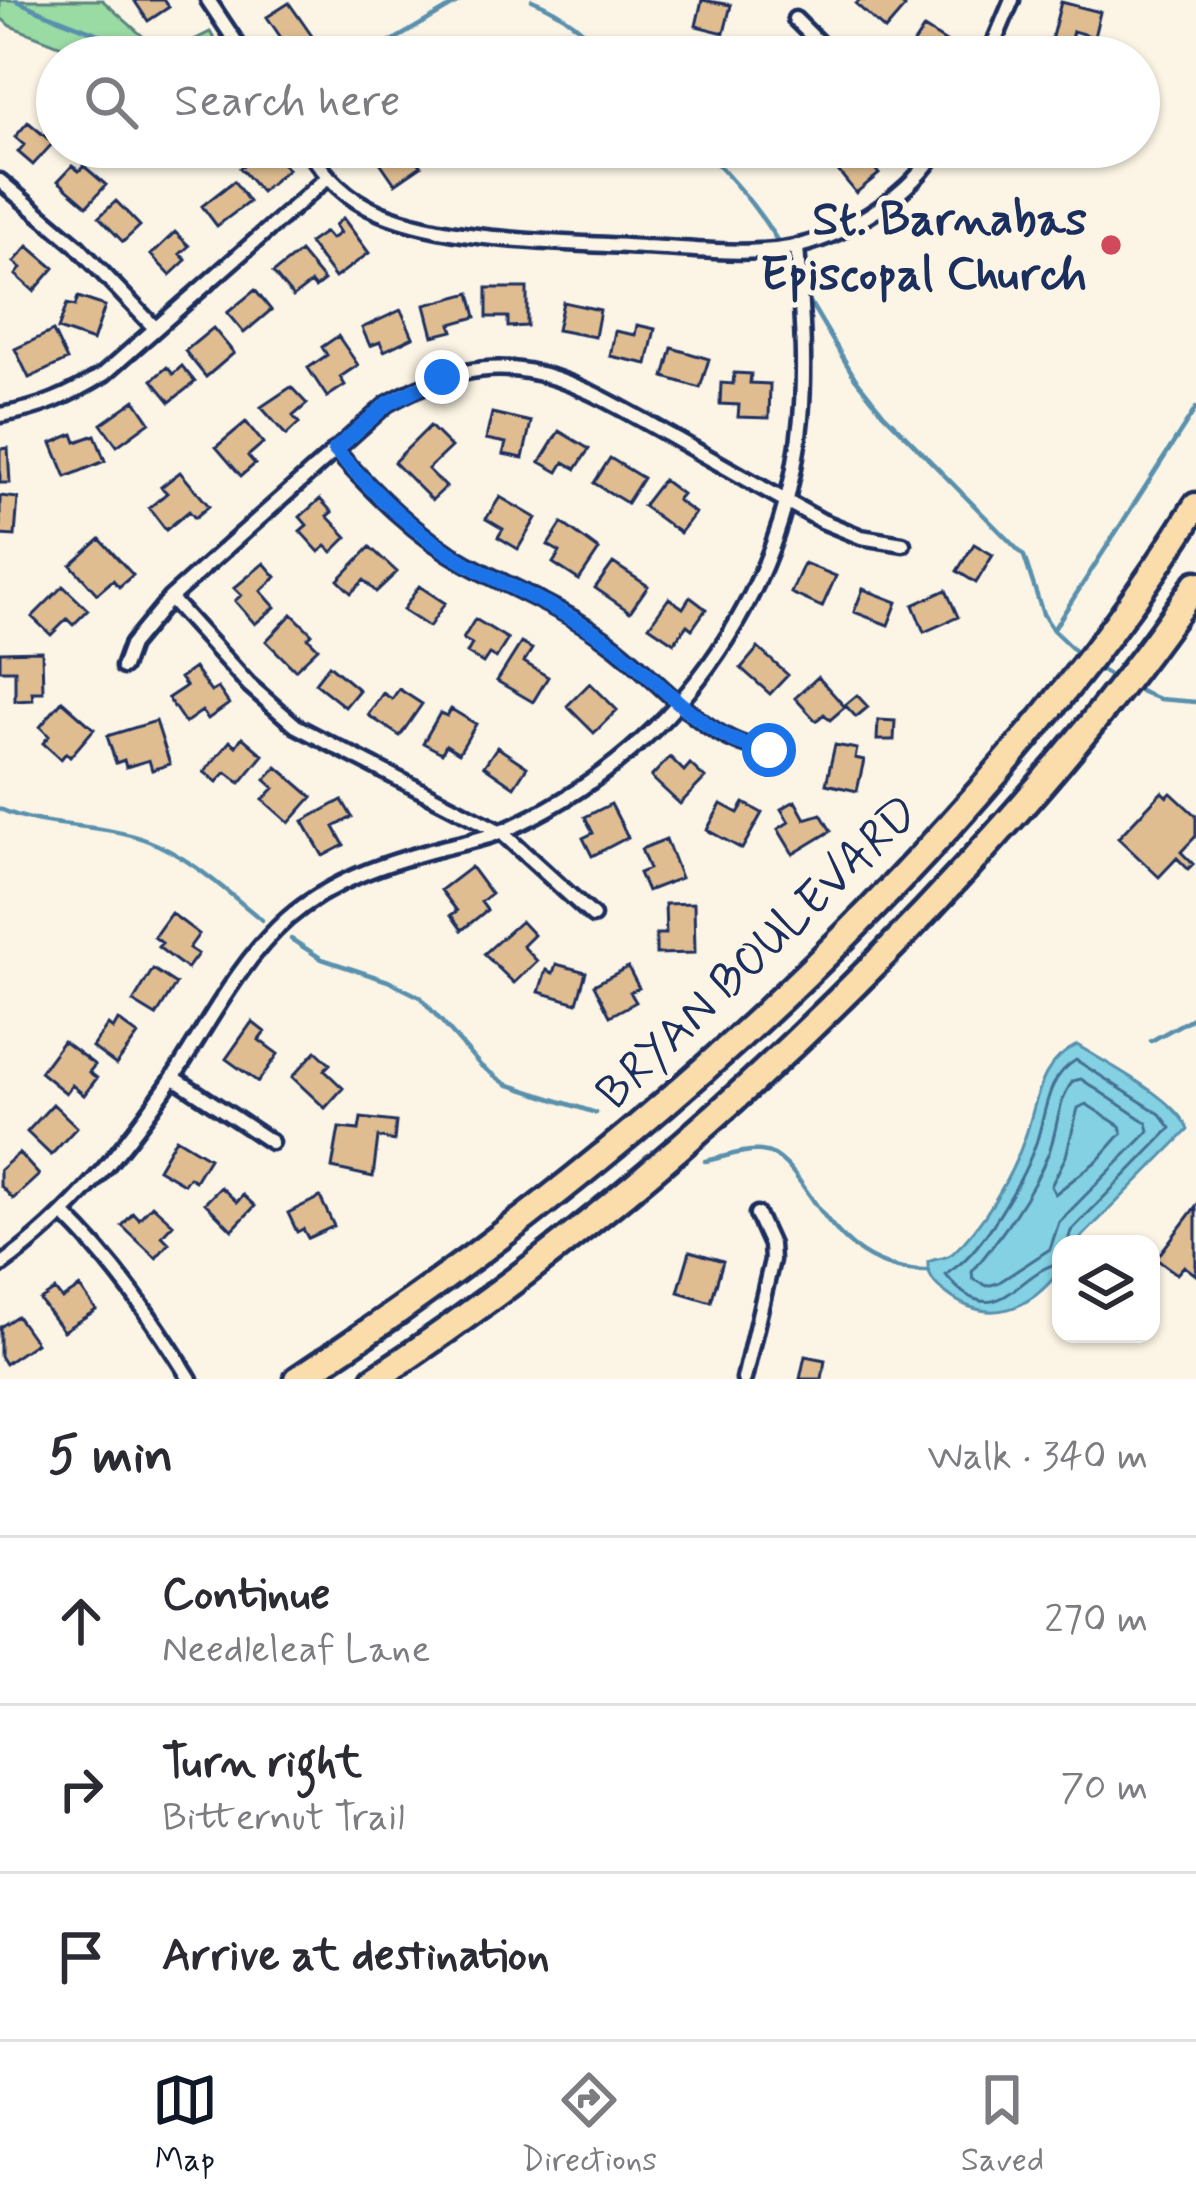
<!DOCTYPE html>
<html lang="en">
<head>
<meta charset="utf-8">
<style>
  body { margin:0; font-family:Mynerve,sans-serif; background:#f7f7f7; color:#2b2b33 }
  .controls { position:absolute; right:36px; bottom:36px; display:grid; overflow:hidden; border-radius:24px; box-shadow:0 3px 9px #0004 }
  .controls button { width:108px; height:108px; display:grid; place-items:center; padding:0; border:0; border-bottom:3px solid #e1e1e2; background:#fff; color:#2b2b33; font:60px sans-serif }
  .stop { position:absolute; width:36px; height:36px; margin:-27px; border:9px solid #1a73e8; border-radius:50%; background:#fff }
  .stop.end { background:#1a73e8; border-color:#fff; box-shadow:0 3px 12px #0008 }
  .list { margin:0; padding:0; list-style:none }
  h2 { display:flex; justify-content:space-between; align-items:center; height:156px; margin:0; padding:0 48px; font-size:51px }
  h2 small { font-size:39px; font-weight:400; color:#7c7c81 }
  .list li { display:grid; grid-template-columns:78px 1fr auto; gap:36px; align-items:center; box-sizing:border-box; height:168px; padding:0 48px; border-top:3px solid #e1e1e2 }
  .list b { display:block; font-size:45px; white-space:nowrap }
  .list p { margin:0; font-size:39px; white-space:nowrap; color:#7c7c81 }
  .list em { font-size:39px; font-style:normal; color:#7c7c81 }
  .icon { flex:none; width:66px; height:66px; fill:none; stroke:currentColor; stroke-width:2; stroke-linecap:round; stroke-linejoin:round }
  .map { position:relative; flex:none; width:1196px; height:1379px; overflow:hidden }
  .search { position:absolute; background:#fff; box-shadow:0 3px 9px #0004; left:36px; right:36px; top:36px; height:132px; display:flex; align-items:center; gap:30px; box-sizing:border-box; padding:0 42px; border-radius:66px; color:#7c7c81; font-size:45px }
  .sheet { height:660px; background:#fff }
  nav { display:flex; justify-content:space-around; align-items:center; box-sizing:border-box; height:168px; border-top:3px solid #e1e1e2; background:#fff; font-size:33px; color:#7c7c81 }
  nav a { display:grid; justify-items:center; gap:6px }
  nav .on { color:#111827 }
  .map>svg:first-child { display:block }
  .green { fill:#9adaa3; stroke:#5a8480; stroke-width:3 }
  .water { fill:#83d1e2; stroke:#5990ad; stroke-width:3 }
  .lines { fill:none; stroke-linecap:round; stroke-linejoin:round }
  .shore { stroke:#457093; stroke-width:3 }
  .stream { stroke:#5990ad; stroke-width:4.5 }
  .building { fill:#dfbd91; stroke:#1b2f5e; stroke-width:3 }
  .minor-casing { stroke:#1b2f5e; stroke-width:21 }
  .motorway-casing { stroke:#1b2f5e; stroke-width:33 }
  .minor { stroke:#fcf5e5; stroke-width:12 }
  .motorway { stroke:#fbddab; stroke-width:24 }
  .route { stroke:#1a73e8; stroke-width:15 }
  .poi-dot { fill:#d1495b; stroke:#fcf5e5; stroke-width:4.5 }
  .labels { text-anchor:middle; stroke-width:10; stroke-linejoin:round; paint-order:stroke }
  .poi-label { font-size:48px; font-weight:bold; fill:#1b2f5e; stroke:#fcf5e5; text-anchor:end }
  .street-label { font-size:48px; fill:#1b2f5e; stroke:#fcf5e5 }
</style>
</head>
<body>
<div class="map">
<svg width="1196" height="1379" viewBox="0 0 1196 1379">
  <rect width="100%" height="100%" fill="#fcf5e5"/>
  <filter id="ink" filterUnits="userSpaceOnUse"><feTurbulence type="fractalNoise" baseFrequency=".00833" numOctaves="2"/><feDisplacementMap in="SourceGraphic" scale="24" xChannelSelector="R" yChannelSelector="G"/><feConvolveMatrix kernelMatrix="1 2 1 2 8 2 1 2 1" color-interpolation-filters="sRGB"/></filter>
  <g filter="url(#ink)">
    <path class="green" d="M0 0H102L146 39 178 48 210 32 226 57H90L10 26 0 17Z"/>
    <path class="water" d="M1077 1045C1107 1064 1176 1098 1188 1130L1075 1244H1061V1269C1030 1310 989 1327 946 1293 935 1285 927 1276 928 1262 937 1258 947 1259 953 1253 983 1226 1011 1177 1024 1140 1038 1103 1036 1065 1077 1045Z"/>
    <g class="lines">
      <path class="shore" d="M1081 1079 1147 1123 1149 1131 1059 1222 1050 1249 998 1283 987 1286 973 1279 972 1272C1002 1235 1031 1196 1049 1152 1058 1128 1057 1102 1073 1081Z
        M1086 1104 1120 1126 1122 1133 1098 1160 1055 1194 1051 1186 1066 1156 1078 1108Z
        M1061 1263C1019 1268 997 1339 946 1275 950 1271 955 1268 960 1264 988 1240 1024 1178 1036 1143 1047 1111 1045 1079 1076 1060L1160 1114 1171 1128 1071 1231 1067 1244"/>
      <path class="stream" d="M16 0C57 22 105 31 143 57
        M532 0C564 13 585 31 609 57
        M365 57 462 0
        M701 147C738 185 771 223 794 271
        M804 292 855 378 883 413 1024 556 1043 614 1053 630 1080 656
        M1053 630 1196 408
        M1094 666 1115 679
        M1130 687 1159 699 1196 702
        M0 809C47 830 98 822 146 840 189 856 226 891 262 920
        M291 939 322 959 388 981 420 997 481 1066 506 1084 596 1113
        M1151 1041 1196 1016
        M705 1161C722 1158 745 1149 761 1151 809 1154 820 1273 929 1271"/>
    </g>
    <path class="building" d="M134 0H164L169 7 148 21Z
      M702 0 731 5 724 33 696 26Z
      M860 0H897L905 7 885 30 856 4Z
      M1061 2 1100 12 1094 37 1073 31 1067 53 1049 48Z
      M289 3 312 36 290 51 267 17Z
      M924 28 954 47 948 57H905Z
      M28 122 53 143 33 165 18 152 24 145 15 137Z
      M265 147 288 169 261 192 240 168Z
      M387 147H408L421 166 395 184 375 155Z
      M850 147H867L871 152 865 156 879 174 856 193 831 162Z
      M72 166 79 171 84 166 106 185 87 206 58 181Z
      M234 181 249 202 217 226 202 206Z
      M116 201 140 226 123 242 99 217Z
      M343 218 369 253 335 278 309 243 325 232 331 239 340 233 335 225Z
      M175 232 189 246 180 254 186 260 170 275 151 255Z
      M28 246 54 268 34 291 16 275 21 268 14 262Z
      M300 252 324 281 315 288 311 283 293 297 273 273Z
      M487 288H527V326L508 327V317H487Z
      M255 290 271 310 244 333 227 313Z
      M470 293 476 317 451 324 453 331 433 336 425 305Z
      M78 297 105 306 93 341 58 329 67 304 75 306Z
      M563 302 600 310 595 337 557 330Z
      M401 310 413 337 384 351 380 342 370 346 362 328Z
      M637 325 655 329 647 364 610 356 615 331 635 335Z
      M213 328 234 353 206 377 185 351Z
      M53 331 67 360 29 378 15 349Z
      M338 336 358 365 340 377 345 385 327 397 308 368 327 355 322 347Z
      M672 348 709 359 700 388 664 377Z
      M182 366 195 382 170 402 152 380 167 367 173 374Z
      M734 373 751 374 750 383 770 384 769 418 738 417 739 405 720 404 721 383 733 384Z
      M291 387 307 404 293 416 299 423 286 435 261 407Z
      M135 400 150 422 117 446 101 424Z
      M492 413 531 422 523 458 503 454 506 443 486 439Z
      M246 422 263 443 248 456 255 464 241 476 216 447Z
      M430 426 451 447 428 469 446 487 432 500 394 462Z
      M559 431 589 449 576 469 564 462 558 472 540 462Z
      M73 434 76 442 95 435 105 461 66 477 52 443Z
      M8 448 10 483H0V449Z
      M610 458 643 478 627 503 594 483Z
      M180 472 209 506 195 518 189 511 166 530 149 508 167 493 161 487Z
      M663 480 682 494 677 500 695 513 680 533 643 506Z
      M0 496 18 498 15 536 0 535Z
      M500 497 536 518 518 549 498 537 503 529 486 519Z
      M320 499 332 512 327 516 347 537 332 552 326 546 319 552 300 531 307 525 300 517Z
      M562 523 599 550 579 580 553 563 560 552 548 545Z
      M100 539 133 575 119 587 113 580 97 594 71 565Z
      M974 544 993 555 976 583 957 571Z
      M370 547 397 572 376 592 364 580 351 593 338 580Z
      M264 563 276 577 261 591 275 607 255 624 235 601 241 595 234 588Z
      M613 563 648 586 630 612 595 588Z
      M804 563 836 576 822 607 791 593Z
      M63 586 88 610 73 625 67 619 51 635 32 617Z
      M419 586 445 603 429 627 403 610Z
      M863 589 897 602 888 625 854 612Z
      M946 590 958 617 924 632 913 605Z
      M690 597 706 609 692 629 687 625 674 643 649 626 669 598 683 608Z
      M292 614 312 634 308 638 318 648 295 670 266 641Z
      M475 619 508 639 496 658 489 654 483 663 467 653 472 644 463 639Z
      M521 643 532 649 524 662 548 677 533 702 497 681Z
      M758 648 788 675 770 694 741 668Z
      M42 651 43 692H32L33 700 15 701V670H0V652Z
      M329 665 359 690 345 707 315 683Z
      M194 668 211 692 218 688 229 704 208 719 202 711 185 723 168 698 186 686 180 678Z
      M818 677 844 706 857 695 868 707 856 717 846 706 830 720 824 714 816 721 795 698Z
      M590 683 617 710 594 733 567 706Z
      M399 689 422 704 400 736 368 715 383 693 392 699Z
      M62 701 94 729 70 757 66 753 61 759 43 743 49 736 40 727Z
      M451 709 476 724 459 753 446 745 442 753 423 743 440 713 447 716Z
      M878 720 895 721 894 740H877Z
      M156 721 170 764 152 770 149 760 126 767 124 760 116 763 107 736Z
      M242 737 263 755 240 783 226 772 217 782 204 772 230 741 236 746Z
      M835 745 857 749 855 758 864 760 857 791 826 784Z
      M497 747 527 767 514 787 484 766Z
      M670 757 684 771 690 764 705 778 680 804 651 777Z
      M277 767 312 797 289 823 263 800 274 788 265 780Z
      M1162 792 1167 797 1171 793 1196 816V836L1181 852 1193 864 1188 869 1177 858 1159 877 1118 838Z
      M342 800 352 817 334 827 344 845 323 856 303 821Z
      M795 801 805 819 821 814 831 831 793 854 778 829 789 822 781 809Z
      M744 803 762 813 742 849 707 830 721 804 738 813Z
      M611 804 628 837 592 856 583 838 593 833 585 817Z
      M666 839 681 878 647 891 639 873 649 869 641 849Z
      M471 867 491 894 481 902 487 910 462 930 451 915 457 911 441 890Z
      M694 903 695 953 656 954V934H666L665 904Z
      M171 913 199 934 189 948 198 954 187 969 158 947 162 943 154 937Z
      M521 921 534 935 523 946 537 961 514 983 484 954Z
      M556 964 586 972 577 1003 539 992 546 970 553 973Z
      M628 967 639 988 630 992 636 1002 610 1016 594 985Z
      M153 969 176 984 156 1016 133 1002Z
      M118 1020 138 1035 116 1065 92 1047 108 1025 113 1029Z
      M252 1022 265 1032 259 1040 278 1054 258 1082 226 1059Z
      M63 1041 95 1065 89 1072 97 1078 84 1095 72 1085 66 1093 40 1072Z
      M316 1051 330 1064 324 1070 343 1088 325 1108 292 1077Z
      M53 1104 77 1127 51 1155 27 1132Z
      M361 1118 396 1122 394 1141 378 1137 373 1177 332 1168 339 1128 359 1130Z
      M176 1138 209 1158 195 1181 189 1177 184 1184 158 1169Z
      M19 1153 39 1175 13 1199 0 1185V1170Z
      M221 1187 237 1202 243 1195 255 1206 232 1230 205 1203Z
      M320 1197 334 1226 308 1238 303 1229 297 1232 288 1213Z
      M152 1205 173 1224 162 1236 169 1243 156 1258 122 1226 133 1213 139 1219Z
      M1196 1206V1275L1184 1266 1177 1274 1156 1259Z
      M690 1251 723 1261 711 1302 678 1292Z
      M80 1287 96 1310 63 1331 40 1300 55 1290 62 1299Z
      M17 1316 36 1343 5 1364 0 1356V1327Z
      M805 1356 825 1360 822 1379H800Z"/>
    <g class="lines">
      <defs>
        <path id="minor" d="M208 0 246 57
          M795 19 833 57
          M988 57 1012 0
          M306 147C326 177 346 199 380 213 451 243 565 242 643 247 694 249 750 257 799 246 851 233 912 193 939 147
          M0 181 76 245 154 327
          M0 415C40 409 70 395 104 374L327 178
          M335 450C374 493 415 535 467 564 515 590 567 610 612 644 659 679 707 745 769 750
          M170 598 249 685 296 726 501 832 593 916
          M123 667 131 645 170 598 387 404C504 337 563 375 669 435 720 464 771 493 822 521L861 537 903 544
          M173 1077 271 1142
          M64 1214C115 1264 153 1319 190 1379
          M0 1266C72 1214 127 1146 176 1073 210 1021 240 961 287 919 332 880 385 863 442 848 462 843 484 839 503 831 670 758 785 600 801 418 806 361 801 304 797 246
          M744 1379 772 1260 771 1245 757 1214"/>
        <path id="motorway" d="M298 1379C548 1215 780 1019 977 795 1057 704 1133 609 1196 506
          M375 1379C592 1235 791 1059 967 867 1049 778 1128 684 1196 584"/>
      </defs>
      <use href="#minor" class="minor-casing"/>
      <use href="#motorway" class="motorway-casing"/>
      <use href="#minor" class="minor"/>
      <use href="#motorway" class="motorway"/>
    </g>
  </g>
  <g class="lines" filter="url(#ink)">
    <path class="route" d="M442 377 387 404 335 450C375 493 415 535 467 564 515 590 567 611 612 644 659 679 707 744 769 750"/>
  </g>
  <circle class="poi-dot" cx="1111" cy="245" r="12"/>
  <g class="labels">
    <g class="poi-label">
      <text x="1087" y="234">St. Barnabas<tspan x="1087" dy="55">Episcopal Church</tspan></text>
    </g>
    <g class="street-label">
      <text transform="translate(756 951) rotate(-44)" y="17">BRYAN BOULEVARD</text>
    </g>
  </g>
</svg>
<div class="controls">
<button><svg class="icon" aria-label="layers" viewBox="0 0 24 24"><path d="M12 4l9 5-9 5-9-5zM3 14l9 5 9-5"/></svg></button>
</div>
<div class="stop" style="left:769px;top:750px"></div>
<div class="stop end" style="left:442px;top:377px"></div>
<div class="search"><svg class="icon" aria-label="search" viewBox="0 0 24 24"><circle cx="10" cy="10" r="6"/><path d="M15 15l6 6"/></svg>Search here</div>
</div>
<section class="sheet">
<h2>5 min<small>Walk · 340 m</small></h2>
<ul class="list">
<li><svg class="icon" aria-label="ahead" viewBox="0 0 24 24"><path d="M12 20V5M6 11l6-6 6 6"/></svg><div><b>Continue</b><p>Needleleaf Lane</p></div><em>270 m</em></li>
<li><svg class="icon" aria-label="right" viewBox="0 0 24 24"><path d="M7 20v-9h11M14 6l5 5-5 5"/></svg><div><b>Turn right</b><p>Bitternut Trail</p></div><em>70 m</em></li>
<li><svg class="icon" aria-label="arrive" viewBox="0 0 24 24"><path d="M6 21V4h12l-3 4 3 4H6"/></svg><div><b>Arrive at destination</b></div></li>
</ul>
</section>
<nav>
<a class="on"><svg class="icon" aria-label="map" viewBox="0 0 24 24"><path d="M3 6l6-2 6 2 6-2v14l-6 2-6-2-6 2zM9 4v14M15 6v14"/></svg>Map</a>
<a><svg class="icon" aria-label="directions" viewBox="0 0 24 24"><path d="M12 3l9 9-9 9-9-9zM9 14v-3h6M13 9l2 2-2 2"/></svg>Directions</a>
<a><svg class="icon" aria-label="saved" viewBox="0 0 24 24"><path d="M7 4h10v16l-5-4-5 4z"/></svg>Saved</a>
</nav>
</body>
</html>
